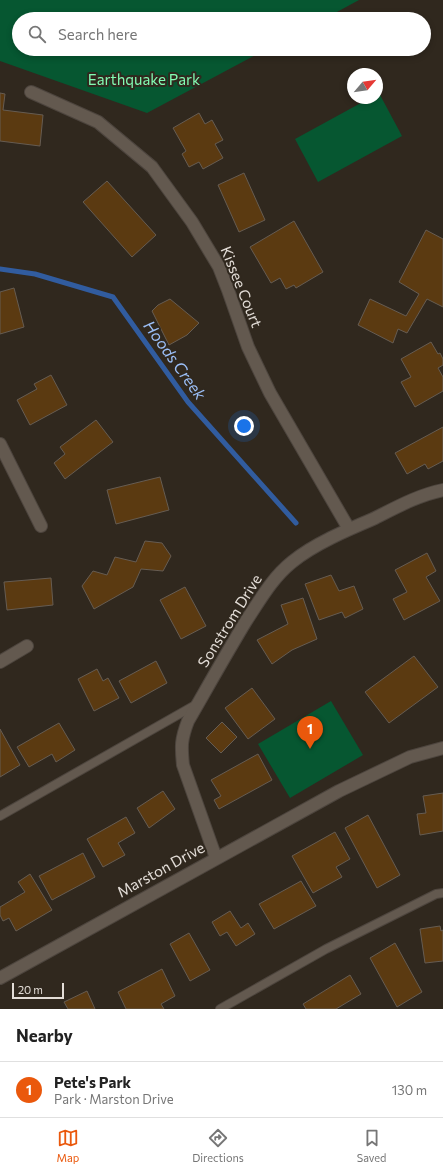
<!DOCTYPE html>
<html lang="en">
<head>
<meta charset="utf-8">
<style>
  body { margin:0; font-family:Commissioner,sans-serif; background:#f2f2f2; color:#222 }
  .compass { position:absolute; left:347px; top:68px; width:36px; height:36px; border-radius:50%; background:#fff; box-shadow:0 2px 6px #0003; rotate:61deg }
  .scale { position:absolute; left:12px; bottom:10px; width:52px; box-sizing:border-box; padding-left:4px; border:2px solid #e3ddd7; border-top:0; font-size:11px; line-height:14px; white-space:nowrap; color:#e3ddd7; -webkit-text-stroke:3px #30281e; paint-order:stroke }
  .you { position:absolute; left:244px; top:426px; width:14px; height:14px; margin:-10px; border:3px solid #fff; border-radius:50%; background:#1a73e8; box-shadow:0 0 0 6px #1a73e833 }
  .badge { display:grid; place-items:center; width:26px; height:26px; border-radius:50%; background:#ea580c; color:#fff; font-size:13px; font-weight:700 }
  .pin { position:absolute; translate:-50% -33px; filter:drop-shadow(0 1px 2px #0008) }
  .pin::after { content:''; position:absolute; top:21px; width:14px; height:12px; background:inherit; clip-path:polygon(0 0,100% 0,50% 100%) }
  .list { margin:0; padding:0; list-style:none }
  h2 { display:flex; justify-content:space-between; align-items:center; height:52px; margin:0; padding:0 16px; font-size:17px }
  h2 small { font-size:13px; font-weight:400; color:#767676 }
  .list li { display:grid; grid-template-columns:26px 1fr auto; gap:12px; align-items:center; box-sizing:border-box; height:56px; padding:0 16px; border-top:1px solid #e0e0e0 }
  .list b { display:block; font-size:15px; white-space:nowrap }
  .list p { margin:0; font-size:13px; white-space:nowrap; color:#767676 }
  .list em { font-size:13px; font-style:normal; color:#767676 }
  .icon { flex:none; width:22px; height:22px; fill:none; stroke:currentColor; stroke-width:2; stroke-linecap:round; stroke-linejoin:round }
  .map { position:relative; flex:none; width:443px; height:1009px; overflow:hidden }
  .search { position:absolute; background:#fff; box-shadow:0 2px 6px #0003; left:12px; right:12px; top:12px; height:44px; display:flex; align-items:center; gap:10px; box-sizing:border-box; padding:0 14px; border-radius:22px; color:#767676; font-size:15px }
  .sheet { height:108px; background:#fff }
  nav { display:flex; justify-content:space-around; align-items:center; box-sizing:border-box; height:56px; border-top:1px solid #e0e0e0; background:#fff; font-size:11px; color:#767676 }
  nav a { display:grid; justify-items:center; gap:2px }
  nav .on { color:#ea580c }
  .map>svg:first-child { display:block }
  .green { fill:#065731 }
  .lines { fill:none; stroke-linecap:round; stroke-linejoin:round }
  .stream { stroke:#315c9f; stroke-width:5 }
  .building { fill:#5b3a11; stroke:#665c52 }
  .lane-casing { stroke:#4d453e; stroke-width:10 }
  .street-casing { stroke:#4d453e; stroke-width:14 }
  .lane { stroke:#63594f; stroke-width:8 }
  .street { stroke:#63594f; stroke-width:12 }
  .labels { text-anchor:middle; stroke-width:4; stroke-linejoin:round; paint-order:stroke }
  .park-label { font-size:15px; fill:#82fbb3; stroke:#30281e }
  .street-label { font-size:15px; fill:#e3ddd7; stroke:#30281e }
  .water-label { font-size:16px; font-style:italic; fill:#9cc0f9; stroke:#30281e }
</style>
</head>
<body>
<div class="map">
<svg width="443" height="1009" viewBox="0 0 443 1009">
  <rect width="100%" height="100%" fill="#30281e"/>
  <path class="green" d="M0 0H359L324 19H19V49H267L147 113 0 61Z
    M379 93 402 136 318 182 295 139 370 98H377V94Z
    M331 701 363 755 290 798 258 744Z"/>
  <g class="lines">
    <path class="stream" d="M0 269 35 274 113 297 188 402 296 523"/>
  </g>
  <path class="building" d="M0 93 5 94 3 110 43 115 40 146 0 141Z
    M199 113 205 124 212 120 223 140 215 144 223 158 203 169 199 162 189 167 182 154 186 151 173 128Z
    M244 173 265 220 239 232 218 185Z
    M107 181 156 235 132 257 83 202Z
    M294 221 323 272 296 288 294 285 286 289 280 278 271 283 250 247Z
    M426 230 443 239V307L427 299 407 333 398 329 393 343 358 325 370 299 406 316 419 294 399 282Z
    M14 288 24 327 0 334V292Z
    M170 299 199 323 187 335 169 345 152 311 158 305Z
    M431 342 438 354 440 353 443 359V365L438 368 443 377V391L415 407 401 382 411 377 401 359Z
    M51 375 67 405 30 425 17 400 37 389 34 384Z
    M96 420 113 442 65 479 54 463 65 454 60 447Z
    M443 427V461L428 469 425 464 407 474 395 453Z
    M160 477 169 510 116 524 107 490Z
    M145 541 162 543 171 556 163 571 141 569 133 587 94 609 82 586 93 571 107 575 115 557 136 562Z
    M427 553 436 571 426 577 440 601 404 620 393 599 407 592 395 570Z
    M331 575 339 591 354 586 363 609 345 618 342 612 319 620 305 584Z
    M51 578 53 605 7 610 4 582Z
    M185 587 206 626 181 639 160 600Z
    M303 598 317 639 292 650 272 664 257 640 288 624 281 605Z
    M414 656 438 687 389 723 365 692Z
    M156 661 167 683 131 703 119 681Z
    M97 669 103 681 108 678 119 698 94 711 78 679Z
    M252 688 275 719 248 739 225 708Z
    M222 722 237 737 221 753 206 738Z
    M59 723 75 750 56 762 52 754 29 767 17 747Z
    M0 729 20 765 0 777Z
    M258 754 272 780 219 809 214 800 221 796 211 780Z
    M163 791 175 809 149 828 137 808Z
    M443 793V831L420 835 417 814 426 813 423 796Z
    M368 815 400 875 377 888 345 828Z
    M126 817 135 833 118 843 125 855 103 867 87 839Z
    M335 832 350 859 336 867 342 877 313 893 292 856Z
    M83 853 95 877 52 900 39 876Z
    M30 874 52 910 16 931 9 918 3 921 0 915V907L25 892 18 882Z
    M301 881 316 906 274 929 259 904Z
    M230 911 241 928 248 923 255 934 236 946 227 932 220 936 212 922Z
    M440 926 441 931 443 930V961L425 963 420 929Z
    M189 933 210 970 190 981 170 944Z
    M395 943 422 992 397 1007 370 958Z
    M162 969 175 996 161 1004 164 1009H126L118 992Z
    M350 975 361 994 336 1009H306L303 1004Z
    M87 991 95 1009H68L64 1002Z"/>
  <g class="lines">
    <defs>
      <path id="lane" d="M0 816 197 704
        M220 1009 326 949 436 894 443 893"/>
      <path id="street" d="M31 92 98 122 152 167 192 222 219 267 228 290 248 347 270 393 349 529
        M0 444 41 526
        M0 662 27 646
        M216 858 183 765C181 746 181 739 188 721 207 688 226 654 246 621 260 600 272 578 292 562 314 544 347 530 373 519 395 508 418 495 443 490
        M0 978 339 791 410 757 443 748"/>
    </defs>
    <use href="#lane" class="lane-casing"/>
    <use href="#street" class="street-casing"/>
    <use href="#lane" class="lane"/>
    <use href="#street" class="street"/>
  </g>
  <g class="labels">
    <g class="park-label">
      <text x="144" y="85">Earthquake Park</text>
    </g>
    <g class="street-label">
      <text transform="translate(241 287) rotate(68)" y="5">Kissee Court</text>
      <text transform="translate(230 621) rotate(-58)" y="5">Sonstrom Drive</text>
      <text transform="translate(161 870) rotate(-29)" y="5">Marston Drive</text>
    </g>
    <g class="water-label">
      <text transform="translate(175 360) rotate(54)" y="6">Hoods Creek</text>
    </g>
  </g>
</svg>
<svg class="compass" viewBox="-18 -18 36 36"><path d="M0-13l5 13h-10z" fill="#e53935"/><path d="M0 13l5-13h-10z" fill="#767676"/></svg>
<div class="scale">20 m</div>
<div class="you"></div>
<div class="pin badge" style="left:310px;top:749px">1</div>
<div class="search"><svg class="icon" aria-label="search" viewBox="0 0 24 24"><circle cx="10" cy="10" r="6"/><path d="M15 15l6 6"/></svg>Search here</div>
</div>
<section class="sheet">
<h2>Nearby<small></small></h2>
<ul class="list">
<li><span class="badge">1</span><div><b>Pete's Park</b><p>Park · Marston Drive</p></div><em>130 m</em></li>
</ul>
</section>
<nav>
<a class="on"><svg class="icon" aria-label="map" viewBox="0 0 24 24"><path d="M3 6l6-2 6 2 6-2v14l-6 2-6-2-6 2zM9 4v14M15 6v14"/></svg>Map</a>
<a><svg class="icon" aria-label="directions" viewBox="0 0 24 24"><path d="M12 3l9 9-9 9-9-9zM9 14v-3h6M13 9l2 2-2 2"/></svg>Directions</a>
<a><svg class="icon" aria-label="saved" viewBox="0 0 24 24"><path d="M7 4h10v16l-5-4-5 4z"/></svg>Saved</a>
</nav>
</body>
</html>
